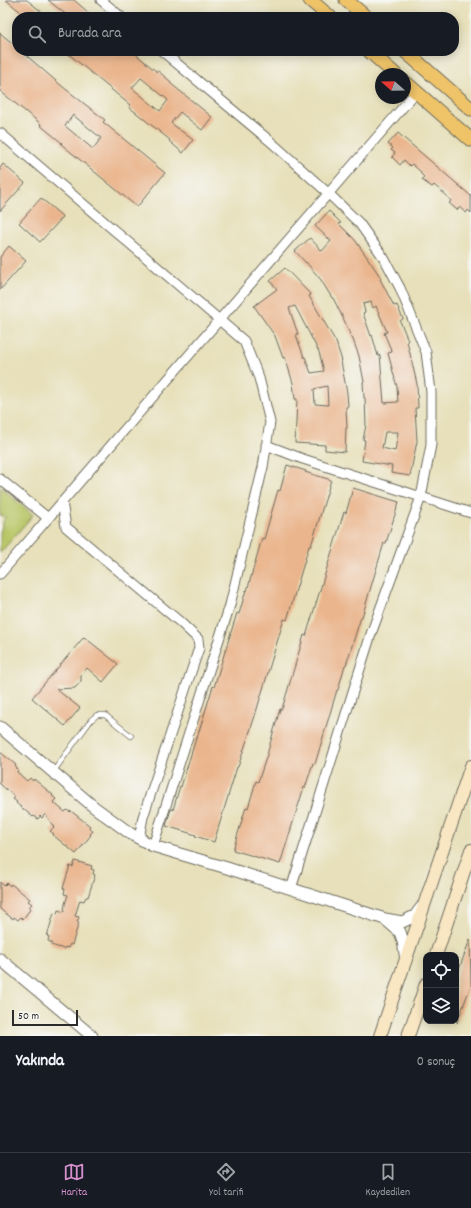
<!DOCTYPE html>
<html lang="tr">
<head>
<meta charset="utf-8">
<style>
  body { margin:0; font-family:Dekko,sans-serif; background:#242831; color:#f1f3f6 }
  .controls { position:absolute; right:12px; bottom:12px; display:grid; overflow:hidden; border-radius:8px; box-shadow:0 2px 10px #0003 }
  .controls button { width:36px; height:36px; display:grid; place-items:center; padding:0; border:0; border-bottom:1px solid #363941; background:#171b24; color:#f1f3f6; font:20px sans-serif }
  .compass { position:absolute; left:375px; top:68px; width:36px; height:36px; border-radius:50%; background:#171b24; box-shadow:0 2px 10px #0003; rotate:290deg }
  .scale { position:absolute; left:12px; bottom:10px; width:66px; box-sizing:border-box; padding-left:4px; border:2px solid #2b2b2b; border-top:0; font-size:11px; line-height:14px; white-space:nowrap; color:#2b2b2b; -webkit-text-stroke:3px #f6f6f2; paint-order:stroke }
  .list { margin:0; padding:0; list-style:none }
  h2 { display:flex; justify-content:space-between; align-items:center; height:52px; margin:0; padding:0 16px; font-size:17px }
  h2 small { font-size:13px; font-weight:400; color:#9ea1a6 }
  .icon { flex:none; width:22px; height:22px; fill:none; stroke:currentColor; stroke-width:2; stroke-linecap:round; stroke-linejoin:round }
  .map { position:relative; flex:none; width:471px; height:1036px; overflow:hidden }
  .search { position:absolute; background:#171b24; box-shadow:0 2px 10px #0003; left:12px; right:12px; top:12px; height:44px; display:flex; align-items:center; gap:10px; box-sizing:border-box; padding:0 14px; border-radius:16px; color:#9ea1a6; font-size:15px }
  .sheet { height:116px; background:#171b24 }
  nav { display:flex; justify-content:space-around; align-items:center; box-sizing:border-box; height:56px; border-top:1px solid #363941; background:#171b24; font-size:11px; color:#9ea1a6 }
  nav a { display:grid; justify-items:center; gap:2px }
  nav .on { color:#d690ce }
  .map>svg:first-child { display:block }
  .green { fill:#bac769; stroke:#72794a }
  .building { fill:#eab58d; fill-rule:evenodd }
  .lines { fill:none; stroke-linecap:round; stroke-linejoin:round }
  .service-casing { stroke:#6d6a5d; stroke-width:6 }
  .minor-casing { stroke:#6d6a5d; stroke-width:11 }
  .tertiary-casing { stroke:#6d6a5d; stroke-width:13 }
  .secondary-casing { stroke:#6d6a5d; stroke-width:14 }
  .primary-casing { stroke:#6d6a5d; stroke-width:15 }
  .service { stroke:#fff; stroke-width:4.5 }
  .minor { stroke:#fff; stroke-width:9 }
  .tertiary { stroke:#fff; stroke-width:11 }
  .secondary { stroke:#f9e7c3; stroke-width:12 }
  .primary { stroke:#efc469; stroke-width:13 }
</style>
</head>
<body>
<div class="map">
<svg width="471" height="1036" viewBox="0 0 471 1036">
  <rect width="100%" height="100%" fill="#f6f6f2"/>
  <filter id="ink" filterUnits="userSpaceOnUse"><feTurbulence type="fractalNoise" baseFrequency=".025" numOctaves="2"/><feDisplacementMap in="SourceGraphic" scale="8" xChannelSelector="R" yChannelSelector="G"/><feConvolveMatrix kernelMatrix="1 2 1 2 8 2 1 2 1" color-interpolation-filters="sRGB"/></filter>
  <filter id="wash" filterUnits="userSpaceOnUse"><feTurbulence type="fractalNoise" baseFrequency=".012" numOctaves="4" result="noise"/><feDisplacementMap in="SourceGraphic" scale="16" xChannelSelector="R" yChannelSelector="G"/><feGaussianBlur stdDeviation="0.9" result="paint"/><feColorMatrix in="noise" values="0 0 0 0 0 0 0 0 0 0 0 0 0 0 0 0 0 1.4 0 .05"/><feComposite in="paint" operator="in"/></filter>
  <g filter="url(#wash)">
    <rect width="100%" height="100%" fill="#e7e0ba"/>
    <path class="green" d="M0 487 33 515 0 553V532L5 517 0 515Z"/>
    <g id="blocks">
      <path class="building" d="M6 0H27L48 17H27Z
        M48 0H74L89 13 85 17H69Z
        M0 33 17 47V51H21L63 87 105 120 103 122 165 173 137 207 61 144 62 143 40 125 41 124 0 91ZM73 115 101 138 93 149 65 126Z
        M65 51H132L157 72V70L171 82 170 83 212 117 202 130 180 112 171 123 193 140 183 153 169 141 170 140 129 107 130 105ZM141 78 168 100 160 111 132 88Z
        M398 133 471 196V213L468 210 466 213 459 207 457 210 449 203 451 201 446 195 434 185 432 187 422 180 424 177 420 173 421 172 412 164 410 166 404 160 400 165 392 157 395 153 391 150 393 148 388 144Z
        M3 164 25 183 0 211V168Z
        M41 198 63 217 40 242 19 223Z
        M329 211 341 223 339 224 355 240 369 260 381 278 380 279 394 306 397 305 403 319 400 321 408 340 407 341 417 384 418 408H415L417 441 410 476 391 473 392 466 362 461 365 440H363L366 425 365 398H364L363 382H364L359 356 352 337H351L345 322 333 298H332L321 280 306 262V263L295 251 310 238 322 251 331 241 315 226ZM371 302 373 308 376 306 387 332 384 333 392 352 388 353 397 387 398 402 384 403 380 355 378 356 372 335 371 336 363 313 365 312 363 304ZM385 432H398L395 451 382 448Z
        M9 246 26 261 0 290V257Z
        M285 268 311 295 309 296 336 342 342 361H341L347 393 348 406 346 407 347 428H346L345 452 325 450V445L295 443 297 399H295L293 383 285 357 283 358 275 336 254 306 277 289 270 281ZM295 306 319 352 324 371 311 373 305 357H304L296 335 298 334 289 308ZM327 386 328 405 315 404 314 389Z
        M287 465 306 471 305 472 331 480 311 546H309L287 620 284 619 254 719 238 767H237L214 842 195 836 196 835 166 826 171 809 173 810 180 786 181 787 196 738H197L213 686 214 687 237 613 239 614 246 590 247 591 262 538 264 539 278 490 280 491Z
        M353 488 399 502 386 543H384L362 617H361L346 665H345L338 690H337L315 764 313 763 305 788 304 787 280 864 233 850 246 807 248 808 256 781 258 782 266 758 280 709H282L304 635 306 636 344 512 346 513Z
        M84 637 118 664 103 682 87 668 81 676V681L75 688 56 689 80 708 65 726 32 698Z
        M0 752 16 765 15 766 18 770 17 772 27 781 30 778 33 781 34 779 53 795 52 796 56 799 53 802 65 812 67 810 70 812 71 811 90 826 89 828 93 831 90 834 91 835 76 854 53 835 54 834 50 831 54 827 45 814 42 818 40 816 38 819 34 816 33 817 16 803 17 802 13 799 15 797 0 784Z
        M75 861 92 866 91 869 94 870 93 874 95 875 88 897H86L84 901 80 900 75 916 79 917 77 922H79L72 945 70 944 68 948 65 947 64 949 51 945 52 943 48 941 49 937 47 936 54 913 57 914 58 910 64 912 65 904 68 895 64 894 65 889 63 888 70 866 73 867Z
        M0 882 4 886 7 883 10 886 11 884 30 899 28 901 32 904 29 907 31 908 23 919 21 917 18 920 14 917 13 919 0 909Z
        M470 939 471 985 457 1023 456 978Z"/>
    </g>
  </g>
  <g filter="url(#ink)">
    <use href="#blocks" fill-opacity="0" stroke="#6d6a5d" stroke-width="1"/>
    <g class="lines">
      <defs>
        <path id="service" d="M53 772 91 720 97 715H105L131 736"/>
        <path id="minor" d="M101 0 121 17
          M162 51 270 141 328 193 359 223 384 258 400 288 426 352 431 392V445L421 497 371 634 291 889
          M0 133 244 341 259 378 270 422 263 467 230 605 153 846
          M266 445 303 459 471 513
          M0 479 48 518
          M62 502 66 527 180 622 198 639 199 648 143 817 139 839
          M0 574 416 92"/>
        <path id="tertiary" d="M0 727 94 807 131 834 153 846 227 868 385 919
          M0 959 92 1036
          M406 960 403 941 400 932 385 919 402 922 415 916 423 905"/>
        <path id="secondary" d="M436 955 471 850
          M380 1036 471 766
          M408 1036 426 984"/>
        <path id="primary" d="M310 0 330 17
          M346 0 366 17
          M369 51 395 74
          M405 51 471 109
          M405 82 471 140"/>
      </defs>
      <use href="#service" class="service-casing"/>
      <use href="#minor" class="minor-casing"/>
      <use href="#tertiary" class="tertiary-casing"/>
      <use href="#secondary" class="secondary-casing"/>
      <use href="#primary" class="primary-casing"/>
      <use href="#service" class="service"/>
      <use href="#minor" class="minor"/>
      <use href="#tertiary" class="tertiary"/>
      <use href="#secondary" class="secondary"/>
      <use href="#primary" class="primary"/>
    </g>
  </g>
</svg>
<div class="controls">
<button><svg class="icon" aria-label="locate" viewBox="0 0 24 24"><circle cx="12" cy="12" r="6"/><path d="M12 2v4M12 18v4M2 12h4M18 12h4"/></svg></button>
<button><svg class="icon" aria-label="layers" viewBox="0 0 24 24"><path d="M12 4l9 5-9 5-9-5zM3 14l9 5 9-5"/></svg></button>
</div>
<svg class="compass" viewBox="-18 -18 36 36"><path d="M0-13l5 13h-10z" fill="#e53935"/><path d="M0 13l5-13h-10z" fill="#9ea1a6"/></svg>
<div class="scale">50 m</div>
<div class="search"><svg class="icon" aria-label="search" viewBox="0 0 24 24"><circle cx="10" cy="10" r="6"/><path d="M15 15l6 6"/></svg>Burada ara</div>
</div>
<section class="sheet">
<h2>Yakında<small>0 sonuç</small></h2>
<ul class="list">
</ul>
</section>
<nav>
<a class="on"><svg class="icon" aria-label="map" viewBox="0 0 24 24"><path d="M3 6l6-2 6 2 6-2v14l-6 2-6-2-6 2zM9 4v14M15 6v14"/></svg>Harita</a>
<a><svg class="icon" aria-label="directions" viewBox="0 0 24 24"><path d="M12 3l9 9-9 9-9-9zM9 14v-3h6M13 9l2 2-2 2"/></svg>Yol tarifi</a>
<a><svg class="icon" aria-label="saved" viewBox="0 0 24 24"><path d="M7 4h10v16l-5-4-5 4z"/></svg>Kaydedilen</a>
</nav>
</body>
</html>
